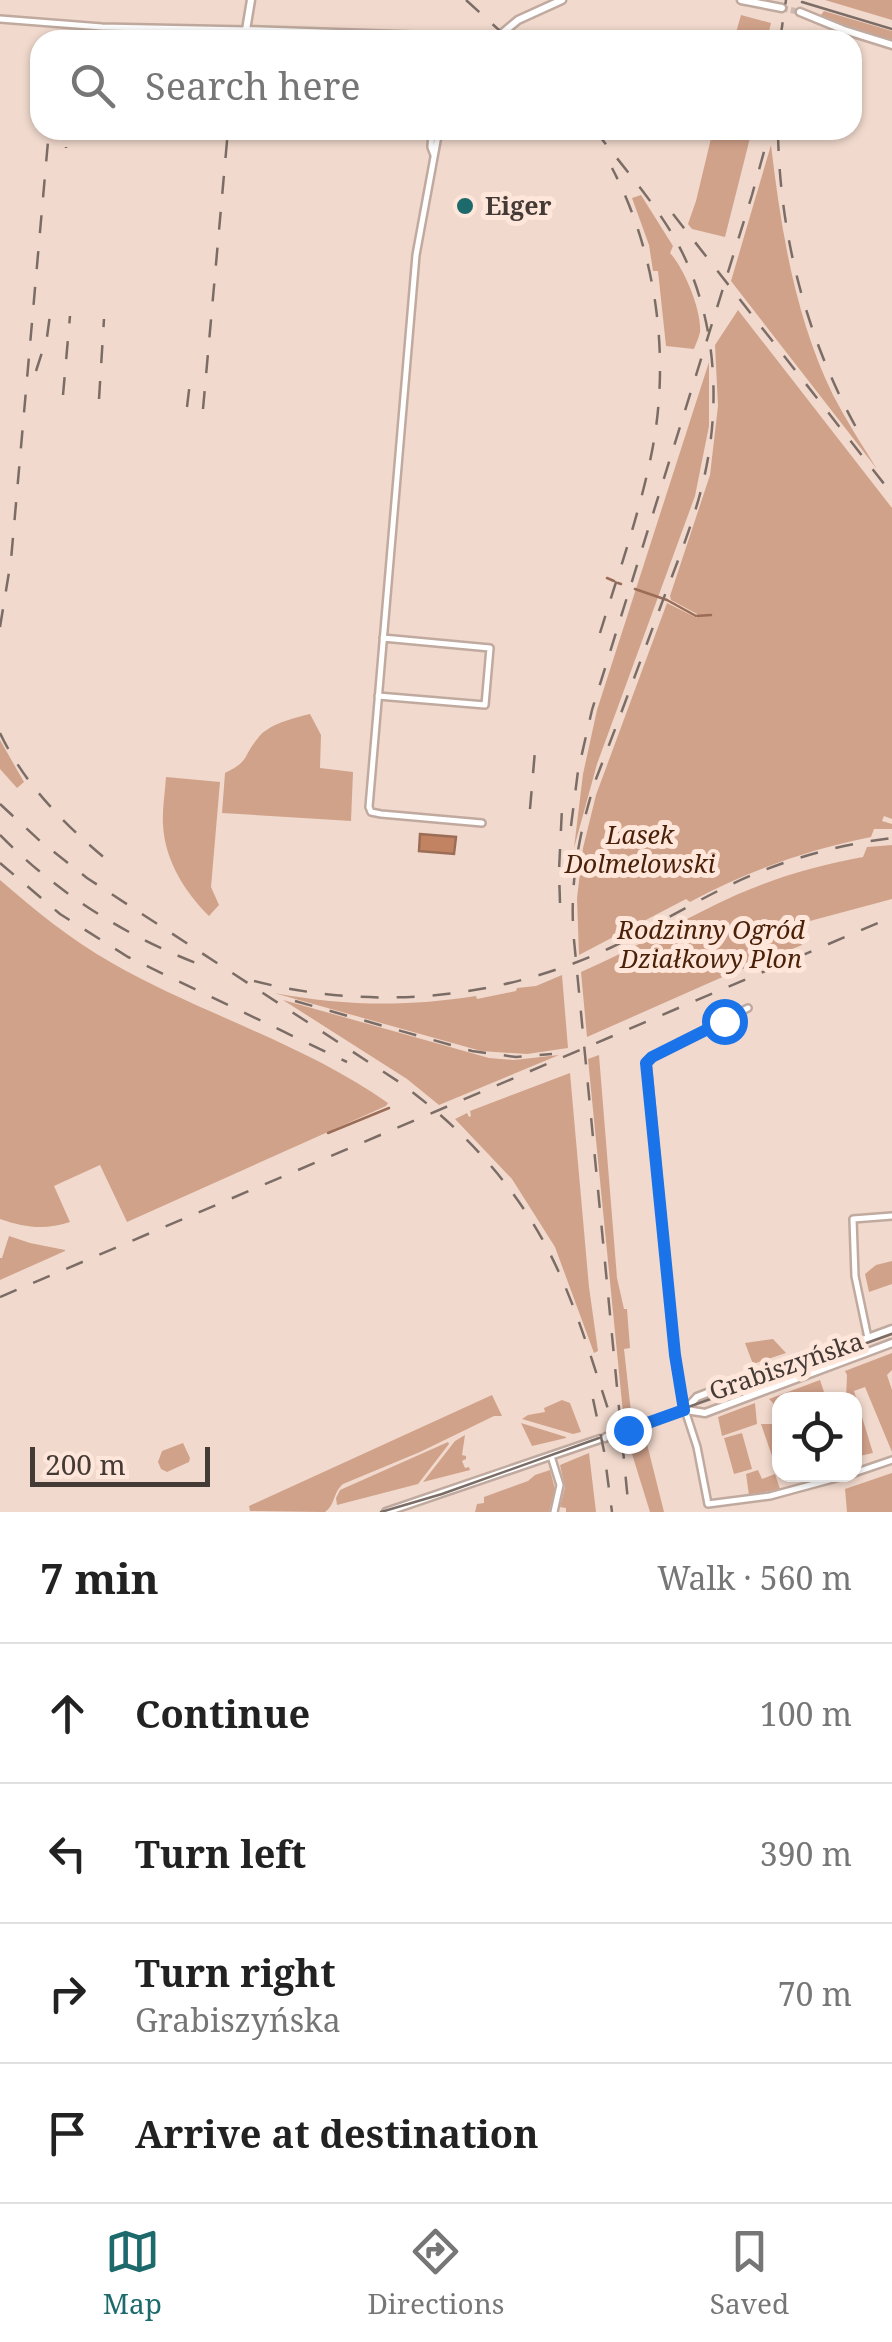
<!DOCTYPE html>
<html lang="en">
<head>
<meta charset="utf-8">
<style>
  body { margin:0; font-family:"Noto Serif",serif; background:#f6f6f6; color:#222 }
  .controls { position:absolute; right:30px; bottom:30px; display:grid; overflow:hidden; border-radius:20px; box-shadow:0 2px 8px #0004 }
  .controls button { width:90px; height:90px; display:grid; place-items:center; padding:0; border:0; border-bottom:2px solid #e0e0e0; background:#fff; color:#222; font:50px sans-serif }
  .scale { position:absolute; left:30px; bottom:25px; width:180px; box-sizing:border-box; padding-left:10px; border:5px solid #443a36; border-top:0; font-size:28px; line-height:35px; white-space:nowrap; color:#443a36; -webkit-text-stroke:8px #fee6da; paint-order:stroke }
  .stop { position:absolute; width:30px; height:30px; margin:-22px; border:8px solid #1a73e8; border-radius:50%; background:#fff }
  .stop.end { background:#1a73e8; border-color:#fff; box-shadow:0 2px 10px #0008 }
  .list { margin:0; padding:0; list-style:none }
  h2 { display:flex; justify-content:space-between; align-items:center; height:130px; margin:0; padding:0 40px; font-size:42px }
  h2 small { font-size:32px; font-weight:400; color:#767676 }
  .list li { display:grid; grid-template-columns:65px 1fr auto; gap:30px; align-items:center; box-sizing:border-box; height:140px; padding:0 40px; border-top:2px solid #e0e0e0 }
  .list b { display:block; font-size:38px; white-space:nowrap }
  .list p { margin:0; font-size:32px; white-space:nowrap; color:#767676 }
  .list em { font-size:32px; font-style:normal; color:#767676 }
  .icon { flex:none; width:55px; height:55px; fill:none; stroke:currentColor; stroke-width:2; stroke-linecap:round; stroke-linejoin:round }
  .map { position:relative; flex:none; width:892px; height:1512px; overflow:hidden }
  .search { position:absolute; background:#fff; box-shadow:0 2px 8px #0004; left:30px; right:30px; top:30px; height:110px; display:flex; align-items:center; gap:25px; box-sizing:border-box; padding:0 35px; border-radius:30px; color:#767676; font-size:38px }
  .sheet { height:690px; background:#fff }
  nav { display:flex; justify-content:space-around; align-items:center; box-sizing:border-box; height:140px; border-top:2px solid #e0e0e0; background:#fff; font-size:28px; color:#767676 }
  nav a { display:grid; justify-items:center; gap:5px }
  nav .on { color:#1d6a6c }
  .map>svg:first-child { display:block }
  .green { fill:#d1a28a }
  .water { fill:#c28363; stroke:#9c6d56; stroke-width:2.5 }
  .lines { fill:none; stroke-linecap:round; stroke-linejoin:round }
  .stream { stroke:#9c6d56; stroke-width:2.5 }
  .secondary-tunnel { stroke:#ceb9af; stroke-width:6; stroke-dasharray:6 3; stroke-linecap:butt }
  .street-casing { stroke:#c0aa9f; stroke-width:10 }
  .secondary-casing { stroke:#c0aa9f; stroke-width:11 }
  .street { stroke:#fff; stroke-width:5 }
  .secondary { stroke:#fff; stroke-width:6 }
  .tram { stroke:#7b6d66; stroke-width:2.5 }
  .rail { stroke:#7b6d66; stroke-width:2.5; stroke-dasharray:18 18; stroke-linecap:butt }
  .route { stroke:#1a73e8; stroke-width:12 }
  .poi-dot { fill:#1d6a6c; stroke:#fee6da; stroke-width:4 }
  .labels { text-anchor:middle; stroke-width:10; stroke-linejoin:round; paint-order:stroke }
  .poi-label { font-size:25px; font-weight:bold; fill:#443a36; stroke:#fee6da; text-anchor:start }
  .park-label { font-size:25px; font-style:italic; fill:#4a2108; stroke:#fee6da }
  .street-label { font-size:25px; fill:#443a36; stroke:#fee6da }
</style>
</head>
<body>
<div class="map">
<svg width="892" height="1512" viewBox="0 0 892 1512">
  <rect width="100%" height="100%" fill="#f1d9cd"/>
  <path class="green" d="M825 0H892V20Z
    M824 11 892 31V40L845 26 821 15Z
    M741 15 771 23 767 40H734Z
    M713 130H752L725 237 692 229 688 224 696 201Z
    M771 145C781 230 795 317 833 395 846 420 862 445 877 469L731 281Z
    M641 195 673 246 670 253C684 268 702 311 700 332 699 338 696 343 694 349L666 346 658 271H653L649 245 632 198Z
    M738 310 892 508V819L884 816 882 821 892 824V829H874L871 837C807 850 747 871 690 902L686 899 579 955 577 898 583 848 596 795 667 603 697 618V614L671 600 670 596 710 475 718 406 715 345Z
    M709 362V426L695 496 597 764 574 848 583 774 597 710Z
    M310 714 321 735 320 768 353 772 351 821 222 813 225 773C251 760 242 757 258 738 268 724 294 718 310 714Z
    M0 740 24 782 17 788 0 769Z
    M166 777 220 782 211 887 219 905 209 916C185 892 165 861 163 825 162 810 165 793 166 777Z
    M892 845V899L795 925 802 945 718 979 587 1037 581 972C634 949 683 919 736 895 777 877 819 865 863 857L867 847Z
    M0 880C35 910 71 940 112 963 201 1014 303 1043 388 1103L386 1106 127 1222 100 1165 54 1186 70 1222C45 1230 26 1228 0 1219Z
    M562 975 568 1048 527 1054 481 1051 274 993C344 1006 406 1007 476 996L477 999 516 991 517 988 536 986Z
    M283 1000 489 1058 514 1060 559 1055 439 1105 407 1079Z
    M599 1055 617 1278 624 1309H627L630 1348 624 1349 631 1412 623 1413 588 1059Z
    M570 1073 589 1287 598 1351 594 1353 555 1247 512 1179 455 1119 467 1113 469 1117 471 1116 470 1111Z
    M9 1236 30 1243 65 1250V1251L0 1280V1258H2Z
    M892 1261V1284L869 1292 865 1274 876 1265Z
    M773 1339 786 1353 753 1364 745 1343Z
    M892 1353V1370L887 1375 892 1390V1452L865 1387 854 1391 873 1453 855 1457 854 1400 839 1399H846L847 1375 845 1371Z
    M820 1380 826 1398 780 1400 779 1420 775 1422 773 1403 769 1399Z
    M492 1395 502 1416H494L420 1452 343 1484C332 1494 336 1504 325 1512L250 1511 249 1506Z
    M562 1400 570 1403 581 1432 573 1434 522 1419 528 1415 545 1412 544 1408Z
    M755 1403 757 1424 722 1436 718 1417Z
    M521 1423 566 1437V1438L532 1446Z
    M761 1424H779L780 1474 799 1475 780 1479Z
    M742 1433 752 1469 734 1474 724 1438Z
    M465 1435 462 1455 466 1456V1459L462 1461 465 1468 469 1467 470 1470 423 1482 455 1441Z
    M645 1436 664 1512H650L628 1441Z
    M448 1442 449 1444 418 1484 337 1505 336 1498 340 1490Z
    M183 1443 190 1458 189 1462 167 1472 161 1469 158 1462 162 1451Z
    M589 1453 596 1512H566V1508L560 1507 565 1487 560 1465Z
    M550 1470 555 1489 549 1512H475L477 1504 484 1503V1497L528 1481 535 1475Z
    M758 1470 762 1479 775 1474 780 1489 749 1495 746 1474Z
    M892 1473V1512H847L845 1489Z"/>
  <path class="water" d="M420 834 456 837 454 854 419 851Z"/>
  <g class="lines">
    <path class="stream" d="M607 578 614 581
      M618 583 621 584
      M635 589 667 600 696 616 711 615
      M328 1133 389 1108"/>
    <path class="secondary-tunnel" d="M782 8 800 12
      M606 1437 624 1431"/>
    <defs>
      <path id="street" d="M0 19 102 27 246 30
        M432 130 431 147 434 155
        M439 130 416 255 369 807 371 812 381 814 482 823
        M378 696 485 705 490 648 383 638
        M748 1008 652 1057 647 1063 676 1365 685 1410 697 1447 708 1504 770 1496 851 1474
        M868 1338 855 1276 853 1219 892 1216
        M551 1456 560 1485 554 1512
        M854 1473 892 1460"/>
      <path id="secondary" d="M251 0 246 30 488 38 499 36 518 20 562 0
        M741 0 782 8
        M800 12 844 30 892 45
        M686 1410 705 1413 892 1343
        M624 1431 685 1410 697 1397 715 1390 800 1363 892 1329
        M605 1438 606 1437
        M386 1512 600 1439"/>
    </defs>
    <use href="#street" class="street-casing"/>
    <use href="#secondary" class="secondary-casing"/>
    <use href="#street" class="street"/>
    <use href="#secondary" class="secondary"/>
    <path class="tram" d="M802 2 892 29
      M624 1430 892 1334
      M381 1512 442 1494 599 1438"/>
    <path class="rail" d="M466 0 510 40
      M780 40 786 0
      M595 130C625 170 661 209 683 254 716 323 721 404 704 478 694 522 676 565 660 608 639 665 618 722 596 779 579 832 569 884 574 940L629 1512
      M778 133C780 240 808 344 862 438
      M66 148V147
      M673 214 892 494
      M36 371 47 337 50 315
      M63 395 70 316
      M99 399 104 319
      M187 407 190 382
      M203 409 228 130
      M0 627 11 560 49 130
      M600 633C619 571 641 510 653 446 670 353 656 252 612 168
      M0 733C25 786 68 828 113 865
      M0 804 40 841 87 878 399 1082C466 1131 521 1191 556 1266 579 1315 594 1367 611 1418
      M530 809 536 739
      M571 826 578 771 592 710 752 195 770 130
      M0 835C57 893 125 936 201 965
      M0 863 60 914 128 957 347 1062
      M560 903 559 871 562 808
      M254 981C372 1011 499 1000 610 948 652 928 690 904 732 884 783 860 836 845 892 838
      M295 1001 472 1051 516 1057 552 1054
      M0 1297 892 917
      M593 1399 604 1451 612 1512"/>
  </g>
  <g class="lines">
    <path class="route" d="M628 1430 684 1410 675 1355 646 1063 652 1057 724 1021"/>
  </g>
  <circle class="poi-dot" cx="465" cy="206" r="10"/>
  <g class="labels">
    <g class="poi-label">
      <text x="485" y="215">Eiger</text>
    </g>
    <g class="park-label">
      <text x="640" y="844">Lasek<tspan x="640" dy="29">Dolmelowski</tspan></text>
      <text x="711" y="939">Rodzinny Ogród<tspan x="711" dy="29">Działkowy Plon</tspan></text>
    </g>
    <g class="street-label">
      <text transform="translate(786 1366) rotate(-19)" y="9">Grabiszyńska</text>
    </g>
  </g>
</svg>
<div class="controls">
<button><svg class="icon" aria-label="locate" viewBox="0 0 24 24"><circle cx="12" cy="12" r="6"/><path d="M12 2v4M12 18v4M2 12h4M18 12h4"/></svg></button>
</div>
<div class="scale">200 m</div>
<div class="stop" style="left:724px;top:1021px"></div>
<div class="stop end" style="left:628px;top:1430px"></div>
<div class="search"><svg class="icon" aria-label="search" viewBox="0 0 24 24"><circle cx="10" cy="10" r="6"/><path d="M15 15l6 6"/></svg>Search here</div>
</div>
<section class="sheet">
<h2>7 min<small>Walk · 560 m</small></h2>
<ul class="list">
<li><svg class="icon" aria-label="ahead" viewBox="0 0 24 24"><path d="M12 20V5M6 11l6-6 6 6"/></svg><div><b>Continue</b></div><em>100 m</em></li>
<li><svg class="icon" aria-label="left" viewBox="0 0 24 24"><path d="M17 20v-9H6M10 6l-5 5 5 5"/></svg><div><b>Turn left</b></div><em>390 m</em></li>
<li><svg class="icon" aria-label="right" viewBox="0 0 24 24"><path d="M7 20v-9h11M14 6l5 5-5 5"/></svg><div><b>Turn right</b><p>Grabiszyńska</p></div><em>70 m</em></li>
<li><svg class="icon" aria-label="arrive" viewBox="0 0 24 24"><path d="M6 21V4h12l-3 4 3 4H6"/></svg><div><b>Arrive at destination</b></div></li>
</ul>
</section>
<nav>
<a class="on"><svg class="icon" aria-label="map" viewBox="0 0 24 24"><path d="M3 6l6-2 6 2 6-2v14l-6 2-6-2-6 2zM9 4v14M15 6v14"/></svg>Map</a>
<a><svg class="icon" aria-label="directions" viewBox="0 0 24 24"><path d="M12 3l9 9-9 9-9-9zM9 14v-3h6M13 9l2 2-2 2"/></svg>Directions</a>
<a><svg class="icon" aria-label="saved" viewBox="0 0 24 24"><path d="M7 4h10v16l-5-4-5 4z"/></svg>Saved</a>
</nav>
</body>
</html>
